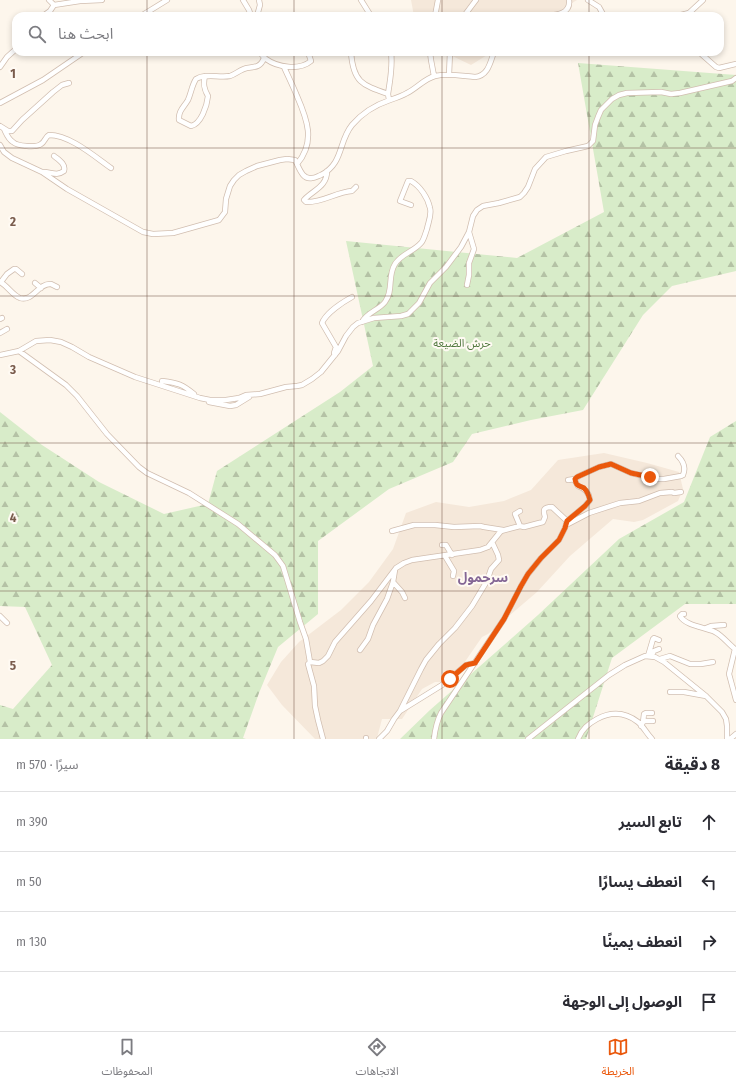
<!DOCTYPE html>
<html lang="ar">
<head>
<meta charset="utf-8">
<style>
  body { margin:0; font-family:"Fira Sans Condensed","Noto Sans Arabic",sans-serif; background:#f7f7f7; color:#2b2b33; direction:rtl }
  .stop { position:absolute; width:12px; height:12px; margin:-9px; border:3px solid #ea580c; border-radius:50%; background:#fff }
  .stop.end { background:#ea580c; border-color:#fff; box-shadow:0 1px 4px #0008 }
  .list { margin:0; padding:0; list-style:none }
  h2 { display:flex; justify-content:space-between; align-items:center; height:52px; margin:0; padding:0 16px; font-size:17px }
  h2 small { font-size:13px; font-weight:400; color:#7c7c81 }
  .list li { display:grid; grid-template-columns:26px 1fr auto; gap:12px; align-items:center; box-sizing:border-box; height:60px; padding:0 16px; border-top:1px solid #e1e1e2 }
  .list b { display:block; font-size:15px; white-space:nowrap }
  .list em { font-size:13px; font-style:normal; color:#7c7c81 }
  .icon { flex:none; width:22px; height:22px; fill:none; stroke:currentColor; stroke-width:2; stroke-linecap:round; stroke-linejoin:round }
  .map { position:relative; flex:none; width:736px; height:739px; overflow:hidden; direction:ltr }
  .search { position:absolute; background:#fff; box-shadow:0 2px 6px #0003; left:12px; right:12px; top:12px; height:44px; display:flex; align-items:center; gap:10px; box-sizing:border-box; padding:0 14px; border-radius:12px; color:#7c7c81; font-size:15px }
  .sheet { height:292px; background:#fff }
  nav { display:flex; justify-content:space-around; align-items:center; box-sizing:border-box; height:56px; border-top:1px solid #e1e1e2; background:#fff; font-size:11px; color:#7c7c81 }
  nav a { display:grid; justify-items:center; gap:2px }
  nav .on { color:#ea580c }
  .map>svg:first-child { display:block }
  .residential { fill:#f5e8da }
  .forest { fill:url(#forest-firs) }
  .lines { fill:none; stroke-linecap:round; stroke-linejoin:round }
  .minor-casing { stroke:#d1beb0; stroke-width:6 }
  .minor { stroke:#fff; stroke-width:4.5 }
  .route { stroke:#ea580c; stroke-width:5 }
  .grid { fill:none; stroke:#7a5c4d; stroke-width:1; stroke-opacity:0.55 }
  .labels { text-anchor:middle; stroke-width:4; stroke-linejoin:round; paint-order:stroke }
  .park-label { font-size:11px; fill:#537a41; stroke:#fffaf3 }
  .quarter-label { font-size:13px; font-weight:bold; fill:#846695; stroke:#fffaf3 }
  .grid-label { font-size:13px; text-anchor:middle; font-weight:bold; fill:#7a5c4d; stroke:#fffaf3; stroke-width:4; stroke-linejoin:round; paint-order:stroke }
</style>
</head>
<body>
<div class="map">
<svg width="736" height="739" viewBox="0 0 736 739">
  <defs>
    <pattern id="forest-firs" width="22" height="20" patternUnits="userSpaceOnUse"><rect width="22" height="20" fill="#d8ecc9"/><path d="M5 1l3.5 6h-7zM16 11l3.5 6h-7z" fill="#b4c2a5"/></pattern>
  </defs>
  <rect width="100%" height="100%" fill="#fdf6ec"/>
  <path class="residential" d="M411 0H577L551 16H414Z
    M444 52H492L471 65Z
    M604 453 647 463 679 472 683 489 678 501 643 520 634 522 613 519 570 556 537 592 488 634 482 637 462 666 442 682H435L422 689 402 719H382L377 738 375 739H315L282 705 267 685 281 662 299 642 341 610 369 582 393 549 406 513 436 502 469 507 504 501 531 490 558 460Z"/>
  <path class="forest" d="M578 63 736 75V271L672 286 643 315 583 410 531 420 472 434 453 462 389 489 318 541V614L278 647 259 693 243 738 246 739H0V705L13 709 52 665 25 607 0 606V412L42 445 99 482 164 514 208 504 217 471 340 392 373 366 346 241 517 258 604 212Z
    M736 421V604H685L612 658 586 739H400L430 710 538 615 619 539 684 502 710 437Z"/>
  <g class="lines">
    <defs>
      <path id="minor" d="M49 0 54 5
        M243 0 249 10 251 16
        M361 0 371 16
        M588 0 599 7 604 16
        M54 5 80 1 102 0
        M43 16 50 11 54 5
        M141 16 167 0
        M257 16 260 5 259 0
        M435 16 438 0
        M464 16 476 0
        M545 16C556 15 571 14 569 0
        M677 16 689 13 703 0
        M259 52C262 54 263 57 266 59 277 67 299 71 311 61L308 52
        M351 52C353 82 362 85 388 94L389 100
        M430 52 431 60 434 76
        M699 52 716 67 719 68 736 64
        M0 67 7 57 16 49
        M284 67C288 76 293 86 297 96 307 119 316 142 297 164
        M449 75 450 52
        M205 76C203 84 204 89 208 96 207 106 201 124 191 126L179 120C178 111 184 107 188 100 191 93 192 85 196 79 205 73 219 78 230 76 236 74 241 69 247 68 255 67 261 67 264 58
        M388 94C390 80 393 67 391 52
        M0 103 43 80 84 52
        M0 126 8 131H12L22 120 53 92 62 85 69 83
        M4 129C6 133 8 139 13 142 17 146 36 148 41 144 45 142 45 137 49 135 70 135 94 156 111 168
        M0 145 4 152 12 158 42 172 67 189 143 232 153 234 173 233 219 220 225 212 226 199 230 186 234 180 239 175 246 171 257 166 280 160 287 159 295 160C299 167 302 180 312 178 315 178 318 176 321 175 344 163 338 142 352 125 363 112 375 105 390 100 396 98 402 96 407 93 417 88 424 79 435 76 448 73 462 76 475 77 488 76 490 63 494 52
        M327 171C327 187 313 190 304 200L306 202C322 203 336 192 352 191L356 187
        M42 172C50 171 56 177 64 171 66 164 59 160 54 156
        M0 282C8 286 12 295 20 298 33 302 38 283 51 284 53 285 55 286 57 287
        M1 282 7 274 14 269H16L22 274
        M35 283 41 288
        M467 285 469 275V263L474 249 469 232
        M0 319 2 318
        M362 322C366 313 379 310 385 302 394 290 387 277 395 264 401 254 413 252 421 243 424 240 425 234 427 229 428 223 432 215 430 208 428 198 420 186 411 181H408L400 201 411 205
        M0 333 7 329
        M19 351 66 385 77 396 107 434 139 467 147 473 189 493 238 524 275 555 283 566 300 622 306 639 310 662 308 664 314 686 315 706 318 720 323 739
        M0 355 19 351 36 341 50 340 61 342 72 347 89 357 135 377 200 398 210 400H226L239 398 246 395 260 394 286 387 297 386 302 385 312 379 321 372 338 351 346 336 353 327 358 323 374 318 401 316 408 314 419 303 430 283 446 267 461 247 469 232 473 216 477 210 483 206 499 203 520 197 524 193 528 187 535 169 546 157 566 151 588 146 593 141 595 125 598 117 601 110 612 99 619 95 627 93 661 92 671 94 680 93 732 81 736 78
        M335 355 334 353 336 347 322 323C326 313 343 302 352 297
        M162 381C178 383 182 384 194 394
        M209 402 230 406 236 405 249 397
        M568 480 575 479
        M520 511 515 514 520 526
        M567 521 585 506 590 500C589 493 585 488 578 486L575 481V479L579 476 599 467 611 464 631 473 657 479H664L681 476 683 475C686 468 683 461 678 456
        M566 525 589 513 620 503 639 501 660 493 672 492 674 493 681 492
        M392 531 414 525H435L454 527 480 526 484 527 503 530
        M442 545H446L452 555
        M445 556 454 571 453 576
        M393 582 402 592 405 598
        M684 614H682L680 616C686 626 704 627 715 632 723 636 728 644 735 649L729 674 736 700
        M0 616 7 623
        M706 628 711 626 724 625
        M360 650 368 639 373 625 387 599 393 582 395 570
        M648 656 653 639 654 638 659 640
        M651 656 654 651 659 649
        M660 659 670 656 690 664H701L713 662
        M310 662 319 663 323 661 328 656 335 642 371 601 396 568 404 563 412 560 480 550 488 547 501 531 520 526 524 527 543 522 545 517C543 510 543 507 552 507L567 521 565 528 559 540 541 558 528 574 521 586 504 619 441 713C437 721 435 730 434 739
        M670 692H684L706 696
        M400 711 421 669 426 660 439 644 455 628 472 606 487 581 491 569 499 560 498 555 492 542
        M641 723 645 721H653
        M641 726 643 722 644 714 646 713H652
        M366 738V739
        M379 739 387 731 394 719 400 711 442 685 466 665 475 663
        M528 739 609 675 625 665 645 656 655 657 664 662 706 696 722 712 726 719 727 726V739
        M578 739C582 729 588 724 597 719 612 711 625 712 638 722 643 726 647 734 652 739
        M730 739 736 734"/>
    </defs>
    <use href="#minor" class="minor-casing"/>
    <use href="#minor" class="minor"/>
  </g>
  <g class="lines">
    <path class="route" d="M450 679 466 665 475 663 504 619 521 586 528 574 541 558 559 540 565 528 567 521 585 506 590 500C589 496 587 491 584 488 579 485 576 487 575 479L577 477 599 467 611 464 631 473 650 477"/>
  </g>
  <path class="grid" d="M147 0V16M294 0V16M442 0V16M589 0V16M147 52V739M294 52V739M442 52V739M589 52V739M0 148H736M0 296H736M0 443H736M0 591H736"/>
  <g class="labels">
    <g class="park-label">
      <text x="462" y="347">حرش الضيعة</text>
    </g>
    <g class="quarter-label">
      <text x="483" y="582">سرحمول</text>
    </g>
  </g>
  <g class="grid-label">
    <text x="13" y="78">1</text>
    <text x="13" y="226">2</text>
    <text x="13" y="374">3</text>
    <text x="13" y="522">4</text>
    <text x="13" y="670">5</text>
  </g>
</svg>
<div class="stop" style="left:450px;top:679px"></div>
<div class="stop end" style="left:650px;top:477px"></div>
<div class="search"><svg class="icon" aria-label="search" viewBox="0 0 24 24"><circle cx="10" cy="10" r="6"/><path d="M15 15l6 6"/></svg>ابحث هنا</div>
</div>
<section class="sheet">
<h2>8 دقيقة<small>سيرًا · 570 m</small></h2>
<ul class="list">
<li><svg class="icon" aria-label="ahead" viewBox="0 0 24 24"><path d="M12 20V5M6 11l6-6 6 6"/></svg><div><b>تابع السير</b></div><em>390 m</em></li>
<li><svg class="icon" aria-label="left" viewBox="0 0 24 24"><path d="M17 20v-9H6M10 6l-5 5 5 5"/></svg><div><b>انعطف يسارًا</b></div><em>50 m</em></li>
<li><svg class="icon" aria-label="right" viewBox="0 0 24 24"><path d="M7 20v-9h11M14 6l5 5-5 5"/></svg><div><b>انعطف يمينًا</b></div><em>130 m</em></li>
<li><svg class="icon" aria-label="arrive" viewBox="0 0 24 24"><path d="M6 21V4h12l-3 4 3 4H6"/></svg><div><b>الوصول إلى الوجهة</b></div></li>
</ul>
</section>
<nav>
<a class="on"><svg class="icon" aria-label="map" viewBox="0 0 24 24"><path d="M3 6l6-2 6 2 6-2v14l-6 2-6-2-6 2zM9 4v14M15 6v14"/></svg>الخريطة</a>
<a><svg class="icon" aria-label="directions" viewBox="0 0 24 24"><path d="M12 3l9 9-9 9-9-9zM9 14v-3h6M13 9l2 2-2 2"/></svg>الاتجاهات</a>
<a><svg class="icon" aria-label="saved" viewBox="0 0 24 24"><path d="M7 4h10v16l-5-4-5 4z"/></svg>المحفوظات</a>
</nav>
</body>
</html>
